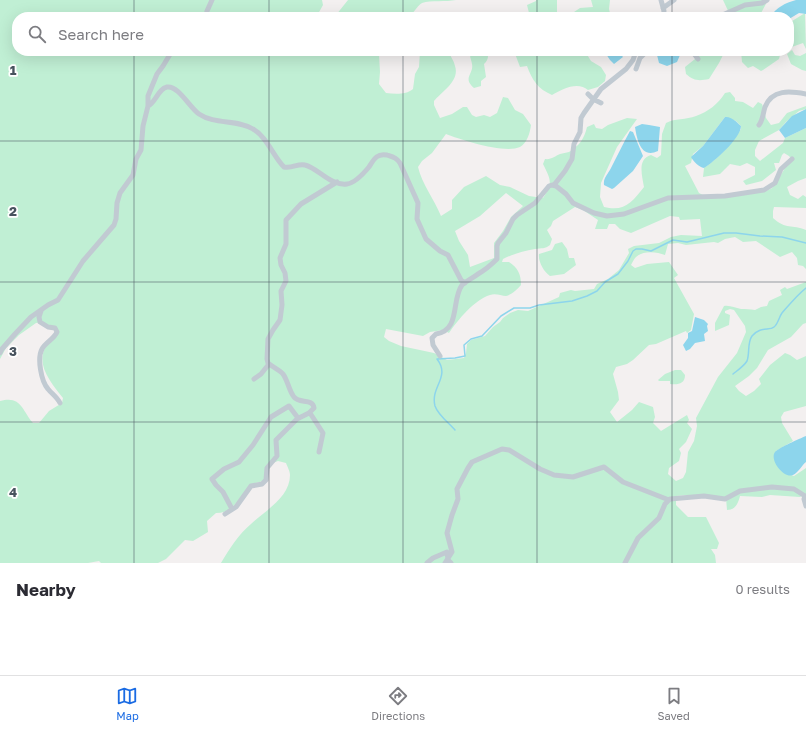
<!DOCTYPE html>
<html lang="en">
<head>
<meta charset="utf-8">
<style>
  body { margin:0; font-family:"Golos Text",sans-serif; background:#f7f7f7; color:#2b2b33 }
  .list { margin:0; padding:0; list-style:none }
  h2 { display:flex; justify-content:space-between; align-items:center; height:52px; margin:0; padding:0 16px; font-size:17px }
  h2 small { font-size:13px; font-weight:400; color:#7c7c81 }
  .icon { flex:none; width:22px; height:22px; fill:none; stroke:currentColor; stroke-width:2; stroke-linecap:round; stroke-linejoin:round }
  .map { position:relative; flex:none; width:806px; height:563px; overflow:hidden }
  .search { position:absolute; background:#fff; box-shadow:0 4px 16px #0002; left:12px; right:12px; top:12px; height:44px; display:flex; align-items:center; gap:10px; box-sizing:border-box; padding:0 14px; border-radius:16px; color:#7c7c81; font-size:15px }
  .sheet { height:112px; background:#fff }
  nav { display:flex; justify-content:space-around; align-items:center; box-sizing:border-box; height:56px; border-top:1px solid #e1e1e2; background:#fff; font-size:11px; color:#7c7c81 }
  nav a { display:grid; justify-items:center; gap:2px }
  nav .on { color:#1a6be3 }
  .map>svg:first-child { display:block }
  .green { fill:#c0efd4; fill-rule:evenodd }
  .water { fill:#8dd5ec }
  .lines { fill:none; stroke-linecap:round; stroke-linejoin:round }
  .stream { stroke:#8dd5ec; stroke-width:1.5 }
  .minor { stroke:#c1cad2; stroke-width:5 }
  .grid { fill:none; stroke:#48535e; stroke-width:1; stroke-opacity:0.55 }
  .grid-label { font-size:13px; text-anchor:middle; font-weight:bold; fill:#48535e; stroke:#fff; stroke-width:3.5; stroke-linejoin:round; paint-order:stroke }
</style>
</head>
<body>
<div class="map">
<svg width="806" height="563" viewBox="0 0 806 563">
  <rect width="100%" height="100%" fill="#f3f0f0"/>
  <path class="green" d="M0 0H322L323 5 318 14 301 17H17V51H385L379 54 380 72 379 84 386 93C395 94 406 95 413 89L415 74 419 67 420 51H449C450 57 454 60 455 66 460 81 442 91 434 101V105L440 118 452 114 463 107H467L472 115 476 117 484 115 490 117 497 113 503 97 508 98 515 110 523 114 531 125C530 133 527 143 520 147 505 154 461 140 446 134L432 153 422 161 418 167C422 184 434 199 441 216L452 209V200L464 187 486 176 500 185 510 187 529 196 543 198C553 183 551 180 543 164L545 159C551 160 555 156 560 154 563 153 566 153 569 152 580 145 584 139 587 127L594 124 596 128 602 129 608 125 627 118 637 119 617 147 601 183 600 197 604 207C625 212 632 202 644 187 642 175 637 159 651 155L657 158 661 155 662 134 666 123C675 118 686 120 696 116 708 112 718 104 725 93L730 92 735 98V101L743 102 753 108 758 102 762 104 766 118 771 125 779 123 787 113 806 106V109L799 111 786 122 779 130 759 141 755 150V156L760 161 783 143 785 138 806 128V178L798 181 787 187 790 195 798 199 803 195 806 197V208L774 207 773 211V218C786 230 792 224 806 230V269L803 266 798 265 797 258 792 252 780 257 756 241 743 242 735 237 725 239 718 243 714 242 686 245 678 243 668 244 665 255C657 252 644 250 636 257 634 259 632 263 631 265L635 268 647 264 669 262 678 275 674 278 694 314 691 330 687 333 686 331 656 344 649 345 633 360 627 364 616 367 613 374 618 392 619 400 610 412 617 422 632 410 639 402 653 407 655 417 653 423 661 431 687 415 689 420 687 423 692 429 686 442 679 449 681 453 679 461 669 468 668 474 676 481 683 478 686 472 688 452 694 441 697 426 696 418 718 377 737 353 746 332 745 326 734 310 730 309 725 311V313L730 315 729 325 715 331V323L724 306C730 305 735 308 741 309 746 309 750 309 755 310L761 307 767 306 769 301 782 295 780 290 785 287 787 289 806 282V323L803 324 791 337 768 350 757 368 749 376 735 386 739 391 746 396 754 391 761 384 759 379 770 365 785 353 790 355 797 360 806 356V406L784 412 781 417 782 423 793 441 776 451C775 467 779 472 794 476L806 468V494L800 497 770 495 762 497 740 496C738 504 735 510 727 510L726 498C709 495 694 494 676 496V505L688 517H706L719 543 717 549H711L715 555 716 563H221C229 549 239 534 251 524 266 510 290 497 290 475 290 471 287 466 286 463L278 461 268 465 265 480C262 482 256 482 253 485 239 494 236 513 216 513L207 521 208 532 193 541 185 540 166 559 158 563H101L99 561 88 563H0V401C21 395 22 410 33 423H39L49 411 62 403 63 398C52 384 36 366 45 348 48 342 54 336 58 331L42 322 36 323 19 335 6 348 0 359ZM725 117 736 121 741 126V129C731 144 719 158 704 168L703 177 720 174 730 164 740 166 747 163 755 167V175L743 181 746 185 762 181 776 170 774 163H779L782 155 784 153 789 156 792 160C783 168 780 179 772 188 764 195 717 195 705 196L699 193 685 166 691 163 693 154 703 146ZM506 193 523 206 511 217 503 231 494 243V258L470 267 468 255 459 241 455 231 480 216ZM575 207 583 210 598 220 595 229H607L609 224H615L620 229 631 233 670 216 679 217 680 220 700 219 702 236 681 235 671 237 659 243 634 246 628 249 629 253 619 270 608 279 597 284 594 289 575 291 571 290 560 293 559 297 528 311 518 310 510 313 503 318 500 322 493 327 485 336 471 340 467 344 466 353 464 358 447 360 434 353 401 346 389 341 384 337 386 329 423 336 430 332 443 330 449 333C458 320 474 300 490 295 496 293 501 296 506 296 511 295 518 289 521 285 521 274 518 268 509 262H502L503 259C513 254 524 251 535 249 542 248 545 249 550 245L552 239 547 230 551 226 553 221Z
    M348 0H456C446 2 431 0 422 3 416 7 414 13 409 17H336V15Z
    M536 0H557V12L549 17H514L520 14 522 16 529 13 527 5 536 1Z
    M591 0H610L609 9 611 17H578L574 12 580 8 593 7Z
    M723 0H768L759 17H731Z
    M805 13 806 49 803 43 789 48V23Z
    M792 50 795 55 800 56 806 53V71L802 70 791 64 787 54Z
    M471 51H487C489 57 488 60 484 64L486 77 481 81V86L474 88C462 78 474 74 472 64 471 58 469 57 471 51Z
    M514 51H576L580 55 586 53 591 61 601 67 606 75 605 81 598 87 588 90C578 81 562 89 552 95 538 89 532 80 527 66L520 67Z
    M705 51H725L719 63 709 79C699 81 694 81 686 74L685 67Z
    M741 51H784L780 55 779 59 763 70 761 71 753 66 748 68 742 62Z
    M562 242 567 249 569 258H574L576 265 564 274 550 276C544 272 538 262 539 254L552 250 555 244Z
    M675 370H681L685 375C685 384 678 385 670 384V381H659L658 380 665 374Z"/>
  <path class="water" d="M796 0H806V14L799 13 789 19V17H770C777 7 785 3 796 0Z
    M604 51H618L623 57 614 64 610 60Z
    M656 51H684V53L680 55 677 62 667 66 659 63Z
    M806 109V128L785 138 779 130 792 116Z
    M725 117C731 116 737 122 741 126 741 138 714 162 704 168 699 167 693 161 691 157L703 146Z
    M642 124 649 125 660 127 658 151C641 159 637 140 635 127Z
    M630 131 633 132 643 156 633 171 614 188 612 189 604 185C603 178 608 174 611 168 617 156 623 144 630 131Z
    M695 317 704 320 708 324 707 326 708 331 704 334 705 341 695 343 690 349 686 351 683 345 688 338V333L692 331Z
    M806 436V462C802 465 798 473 793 475 784 479 769 460 775 452 780 447 799 439 806 436Z"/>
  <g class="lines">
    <path class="stream" d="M733 374C738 370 744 366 747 361 750 353 747 343 752 336 761 326 769 331 774 327 778 324 779 317 782 313 789 305 797 295 806 288
      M455 430C449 423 438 415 435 406 430 387 451 377 437 359L455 358 465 356 464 345 471 339 482 336 501 316 514 308H530L539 305 572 301 587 296 597 291 605 282 618 274 628 261 633 251 636 249H642L651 251 673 240 687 242 724 233H736L760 236 782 237 806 243"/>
    <path class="minor" d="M661 0 664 11 663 17
      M663 8 674 0
      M206 17 207 11 212 0
      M718 17 745 5 762 3 767 0
      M692 51 698 59
      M636 69 640 58 647 51
      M588 94 593 99 601 103
      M148 106C156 102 158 89 167 87 178 85 190 108 199 114 215 125 237 119 253 129 267 137 273 156 284 167 292 169 298 163 305 165 318 168 330 186 347 184 355 183 364 173 369 167 374 159 377 153 387 155 393 157 397 158 400 163L418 203 417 219 426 239 440 251 448 255 461 280 465 283
      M759 125C763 120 763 113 765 107 772 89 790 91 806 94
      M554 185 565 171 572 159 574 144 580 132 581 118 584 113 601 89 626 69 633 60 636 51
      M41 311 39 317 40 322 48 327 55 328 57 332C54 339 46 342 42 349 37 358 41 381 48 389 52 394 57 397 60 403
      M0 353 2 349 15 334 31 317 48 305 58 300 83 261 114 225 116 219 117 203 120 193 133 175 136 159 141 150 143 126 148 106V96L157 74 163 66 172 51
      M440 356 433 345 432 338 436 334C461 330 451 300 462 285 466 281 473 278 478 274 485 270 491 265 497 259V246L498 243 506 233 513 219 517 215 535 203 549 186 552 185 556 186 566 194 573 203 594 213 607 216 624 214 668 198 725 196 764 190 775 183 781 169 792 159
      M254 379 261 374 269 364
      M310 413 323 433 319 452
      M805 496 804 499 806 506
      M232 509 223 492 216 485 212 479 224 469 239 462 253 445 271 417 289 406 298 418
      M225 514 236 507 251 486 262 484 266 480 267 468 277 456 276 440 297 419 309 413 314 408C313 398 299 404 294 397 289 391 288 381 283 374 279 369 272 367 268 363L267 359 268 339 273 330 280 320 282 305 281 291 286 281 285 273 281 265 280 258 286 244V220L301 204 337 182
      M427 563 433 558 447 552 448 560 451 563
      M445 563 452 552 447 533 452 515 458 499 457 489 468 468 472 462 502 449 509 450 540 469 554 475 573 477 604 467 623 482 669 500
      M625 563 638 538 659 518 665 504 670 499 704 496 725 499 740 491 772 487 794 489 805 496H806"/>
  </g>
  <path class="grid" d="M134 0V17M269 0V17M403 0V17M537 0V17M672 0V17M134 51V563M269 51V563M403 51V563M537 51V563M672 51V563M0 141H806M0 282H806M0 422H806"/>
  <g class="grid-label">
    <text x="13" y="75">1</text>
    <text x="13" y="216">2</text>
    <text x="13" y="356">3</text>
    <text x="13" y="497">4</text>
  </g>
</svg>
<div class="search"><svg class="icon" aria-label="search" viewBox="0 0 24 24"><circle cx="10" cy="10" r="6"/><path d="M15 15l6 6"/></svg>Search here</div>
</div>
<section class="sheet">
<h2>Nearby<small>0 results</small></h2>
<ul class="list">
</ul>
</section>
<nav>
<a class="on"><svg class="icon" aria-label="map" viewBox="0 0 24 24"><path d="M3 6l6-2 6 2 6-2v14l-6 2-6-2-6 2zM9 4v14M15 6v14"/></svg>Map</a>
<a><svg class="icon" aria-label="directions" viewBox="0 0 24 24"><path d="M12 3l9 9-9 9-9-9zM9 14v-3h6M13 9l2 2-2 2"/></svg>Directions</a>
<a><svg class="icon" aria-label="saved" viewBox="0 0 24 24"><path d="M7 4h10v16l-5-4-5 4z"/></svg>Saved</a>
</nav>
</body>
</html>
